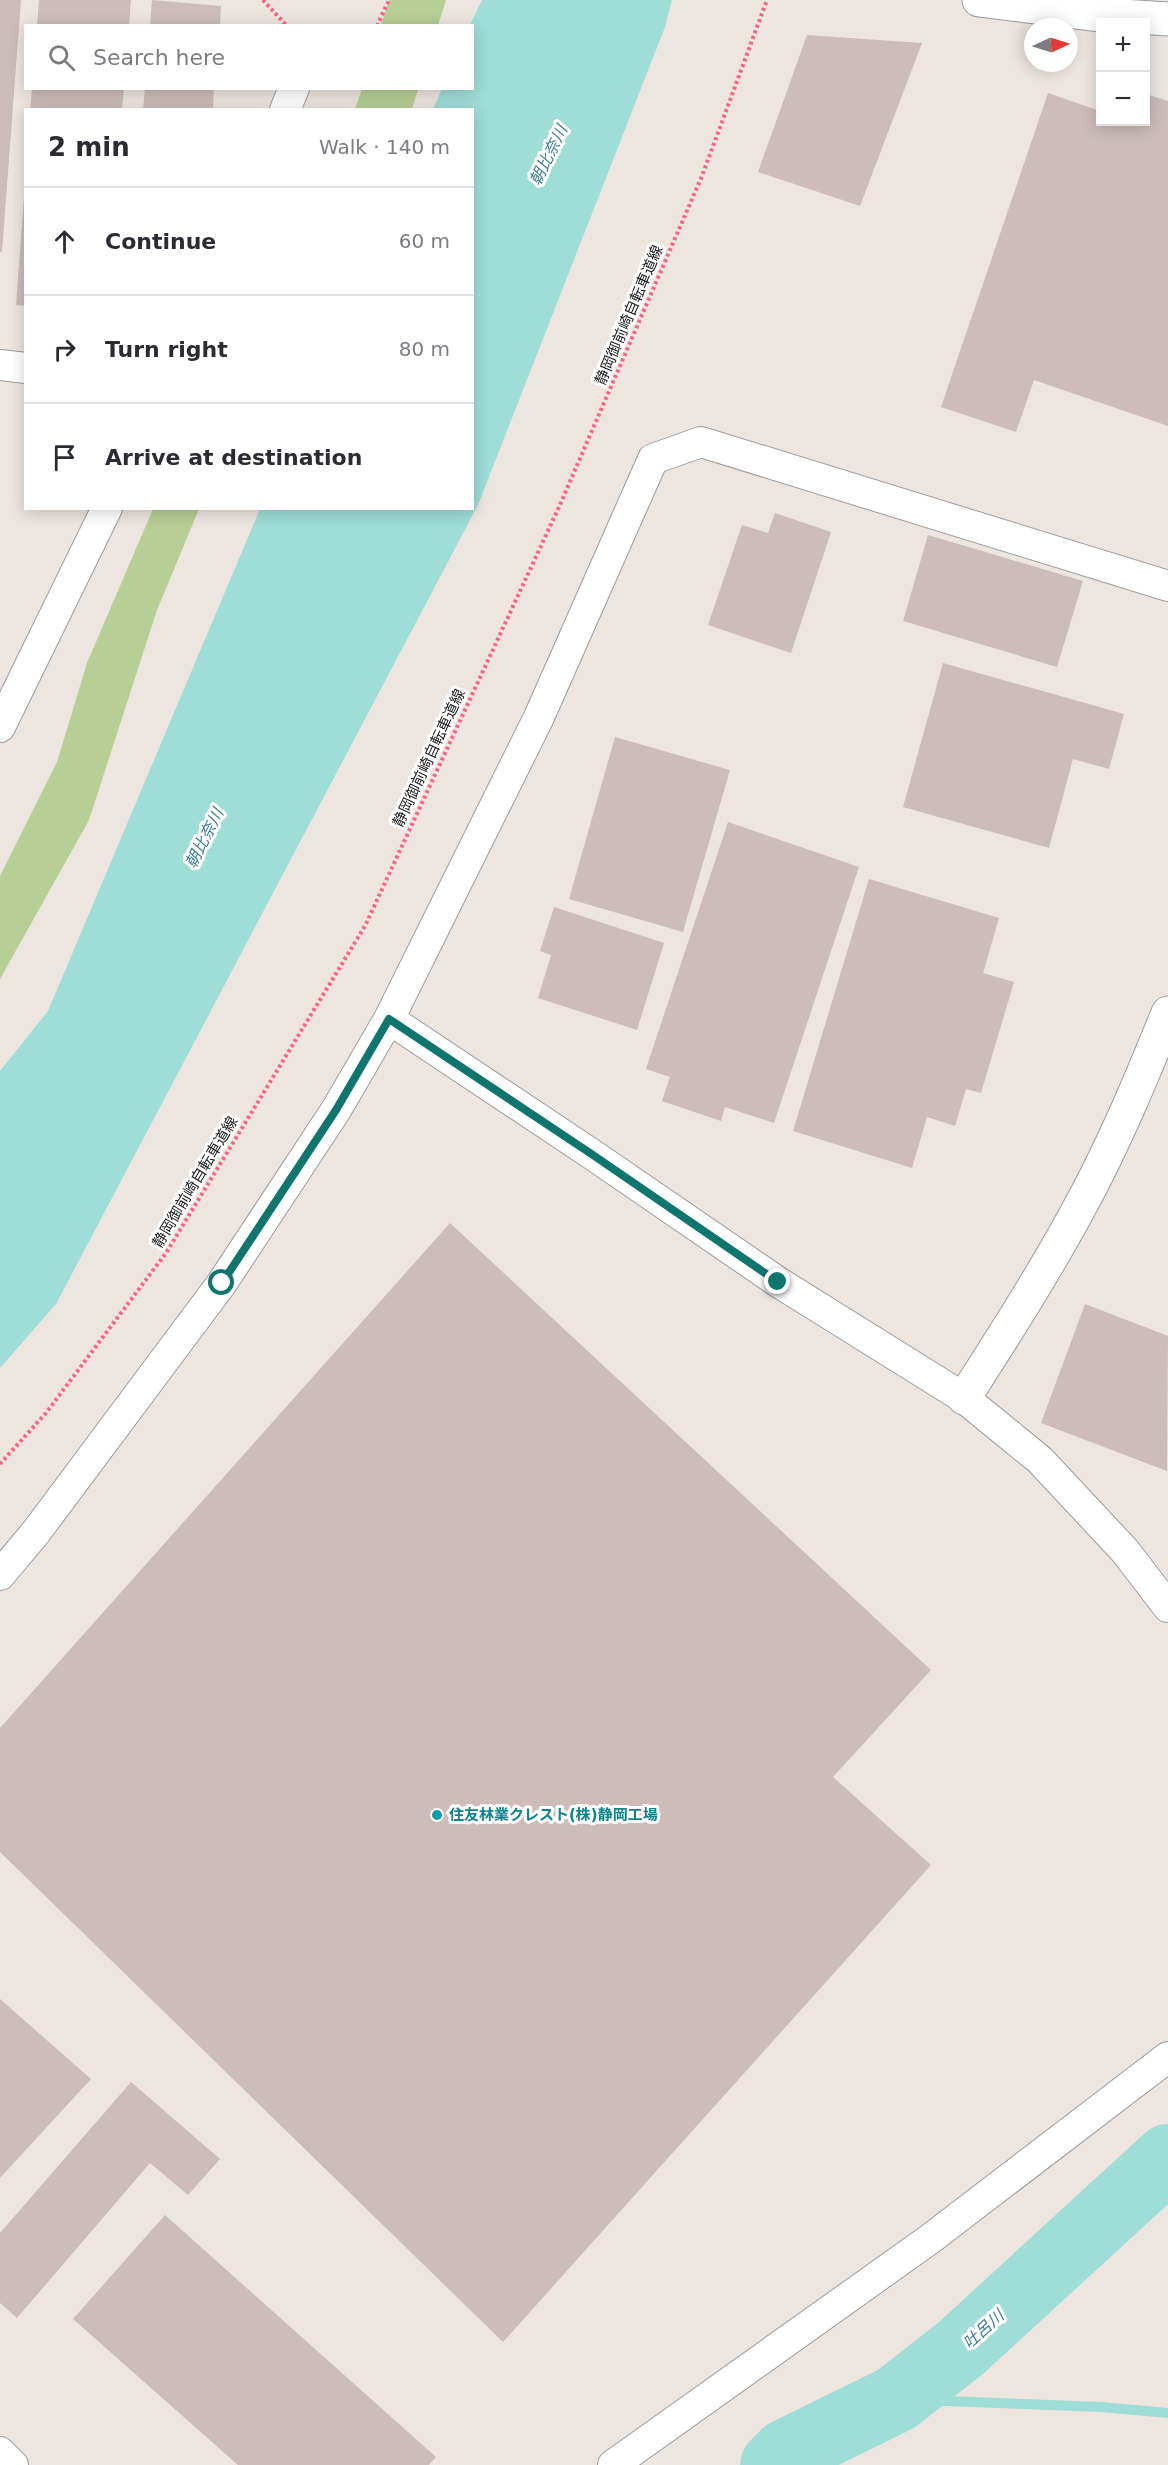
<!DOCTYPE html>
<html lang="en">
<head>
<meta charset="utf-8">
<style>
  body { margin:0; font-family:"DejaVu Sans","Noto Sans JP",sans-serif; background:#f2f2f3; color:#2b2b33 }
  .controls { position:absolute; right:18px; top:18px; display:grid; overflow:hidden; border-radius:0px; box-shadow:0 3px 15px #0003 }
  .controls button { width:54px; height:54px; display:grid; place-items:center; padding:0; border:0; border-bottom:2px solid #e1e1e2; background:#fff; color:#2b2b33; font:30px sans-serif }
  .compass { position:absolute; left:1024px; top:18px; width:54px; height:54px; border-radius:50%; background:#fff; box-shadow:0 3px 15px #0003; rotate:86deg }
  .stop { position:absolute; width:18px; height:18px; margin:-14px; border:4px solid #0f766e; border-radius:50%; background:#fff }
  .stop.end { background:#0f766e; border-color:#fff; box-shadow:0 2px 6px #0008 }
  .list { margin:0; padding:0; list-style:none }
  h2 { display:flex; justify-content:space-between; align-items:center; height:78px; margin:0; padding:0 24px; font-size:26px }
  h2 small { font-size:20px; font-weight:400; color:#7c7c81 }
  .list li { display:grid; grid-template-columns:39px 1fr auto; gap:18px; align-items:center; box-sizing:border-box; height:108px; padding:0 24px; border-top:2px solid #e1e1e2 }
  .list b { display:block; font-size:22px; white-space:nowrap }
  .list em { font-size:20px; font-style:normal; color:#7c7c81 }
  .icon { flex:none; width:33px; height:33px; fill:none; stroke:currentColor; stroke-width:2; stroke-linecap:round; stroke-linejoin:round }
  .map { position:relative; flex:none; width:1168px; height:2465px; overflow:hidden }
  .search { position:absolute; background:#fff; box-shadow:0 3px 15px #0003; left:24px; top:24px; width:450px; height:66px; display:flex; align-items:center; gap:15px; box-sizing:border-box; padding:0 21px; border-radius:0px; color:#7c7c81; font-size:22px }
  .panel { position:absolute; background:#fff; box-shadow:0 3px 15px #0003; left:24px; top:108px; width:450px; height:402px; border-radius:0px }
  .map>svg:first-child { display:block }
  .forest { fill:#b7ce94 }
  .water { fill:#9fddd7 }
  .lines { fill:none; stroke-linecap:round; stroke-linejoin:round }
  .stream { stroke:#9fddd7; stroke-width:10 }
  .river { stroke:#9fddd7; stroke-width:68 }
  .building { fill:#cdbcba }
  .minor-casing { stroke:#9c9c9c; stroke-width:32 }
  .tertiary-casing { stroke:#9c9c9c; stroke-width:35 }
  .path { stroke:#fd6283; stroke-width:4; stroke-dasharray:3 3; stroke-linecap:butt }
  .minor { stroke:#fff; stroke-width:30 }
  .tertiary { stroke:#fff; stroke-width:33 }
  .route { stroke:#0f766e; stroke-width:8 }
  .culture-dot { fill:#0f9aa8; stroke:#fff; stroke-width:2 }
  .labels { text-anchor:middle; stroke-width:6; stroke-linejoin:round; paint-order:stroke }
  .street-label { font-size:15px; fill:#1b1b1b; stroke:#fff }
  .culture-label { font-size:15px; font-weight:bold; fill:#0d838f; stroke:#fff; text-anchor:start }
  .water-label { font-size:16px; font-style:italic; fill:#3b7f8e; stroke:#fff }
</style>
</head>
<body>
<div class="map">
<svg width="1168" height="2465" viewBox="0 0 1168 2465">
  <rect width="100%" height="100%" fill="#ede5e0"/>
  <path class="forest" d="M389 0H446L438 25H381Z
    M362 89V88L418 89 412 109H355Z
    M153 509H199L157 610 89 820 0 979V876L57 762 87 663Z"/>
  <path class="water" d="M482 0H672L665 27 478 505 56 1304 0 1368V1071L48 1011 260 509 472 508V110L433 109 442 89 472 88 470 25Z"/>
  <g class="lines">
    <path class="stream" d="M896 2399 1101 2407 1168 2413"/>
    <path class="river" d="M774 2465 786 2453 896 2399 961 2348 1168 2158"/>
  </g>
  <path class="building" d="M0 0H21L2 252H0Z
    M39 0H131L129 26H37Z
    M152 0 221 6 220 26H150Z
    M807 35 922 43 860 206 758 172Z
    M32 88H124L122 110H30Z
    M145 88H214L213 110H143Z
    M1048 93 1100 111V122H1146V94L1168 101V426L1034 380 1016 432 941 407Z
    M24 197H26V306L16 305Z
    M775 513 831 532 791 653 708 625 742 525 768 533Z
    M928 535 1083 581 1057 667 903 621Z
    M943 663 1124 714 1109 769 1073 759 1049 848 903 807Z
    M615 737 730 770 683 932 569 899Z
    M728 822 859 867 774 1123 725 1107 721 1121 662 1101 670 1077 646 1069Z
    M869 879 999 918 983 973 1014 982 981 1093 966 1089 955 1126 927 1117 912 1168 793 1131Z
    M554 907 664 943 637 1030 538 998 551 955 540 951Z
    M450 1223 931 1670 833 1777 931 1865 503 2342 0 1852V1728Z
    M1085 1304 1168 1336 1167 1471 1041 1423Z
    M0 1999 91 2079 0 2178Z
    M131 2082 220 2159 188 2195 150 2163 17 2318 0 2303V2233Z
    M165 2215 436 2457 429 2465H238L73 2319Z"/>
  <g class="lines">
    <defs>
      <path id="minor" d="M285 110 294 88
        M0 365 26 368
        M0 727 107 508
        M389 1019 593 1155 778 1282 964 1398 1040 1460 1125 1551 1168 1607
        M0 1575 36 1532 222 1283 336 1110 389 1019 539 717 653 459 701 442 1168 586
        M0 2452 13 2465
        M613 2465 930 2239 1168 2057"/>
      <path id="tertiary" d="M979 0 1091 14 1168 19
        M964 1398C1005 1334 1046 1270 1082 1203 1115 1142 1142 1077 1168 1013"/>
    </defs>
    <use href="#minor" class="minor-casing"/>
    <use href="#tertiary" class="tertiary-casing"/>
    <path class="path" d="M263 0 287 26
      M377 26 389 0
      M0 1464 46 1413 166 1253 365 926 559 507 702 176 767 0"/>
    <use href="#minor" class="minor"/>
    <use href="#tertiary" class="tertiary"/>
  </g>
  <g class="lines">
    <path class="route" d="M222 1283 336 1110 389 1019 593 1155 778 1282"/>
  </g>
  <circle class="culture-dot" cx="437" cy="1815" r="6"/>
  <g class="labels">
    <g class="street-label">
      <text transform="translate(629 315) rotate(-67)" y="5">静岡御前崎自転車道線</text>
      <text transform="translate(429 758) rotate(-65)" y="5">静岡御前崎自転車道線</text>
      <text transform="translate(195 1182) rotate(-59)" y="5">静岡御前崎自転車道線</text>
    </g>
    <g class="culture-label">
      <text x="449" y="1820">住友林業クレスト(株)静岡工場</text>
    </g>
    <g class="water-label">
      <text transform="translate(548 155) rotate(-64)" y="6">朝比奈川</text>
      <text transform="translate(204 838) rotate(-63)" y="6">朝比奈川</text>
      <text transform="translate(983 2329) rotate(-42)" y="6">吐呂川</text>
    </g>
  </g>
</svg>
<div class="controls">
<button>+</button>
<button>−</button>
</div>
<svg class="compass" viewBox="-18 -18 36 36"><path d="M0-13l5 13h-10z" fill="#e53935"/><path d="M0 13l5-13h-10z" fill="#7c7c81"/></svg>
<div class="stop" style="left:222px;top:1283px"></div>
<div class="stop end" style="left:778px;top:1282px"></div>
<div class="search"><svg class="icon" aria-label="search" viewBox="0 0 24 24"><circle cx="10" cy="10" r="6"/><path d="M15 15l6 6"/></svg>Search here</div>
<section class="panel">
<h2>2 min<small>Walk · 140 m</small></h2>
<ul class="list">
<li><svg class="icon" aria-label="ahead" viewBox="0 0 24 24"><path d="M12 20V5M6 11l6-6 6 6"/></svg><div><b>Continue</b></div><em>60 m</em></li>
<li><svg class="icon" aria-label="right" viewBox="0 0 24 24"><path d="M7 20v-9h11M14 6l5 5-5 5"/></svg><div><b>Turn right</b></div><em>80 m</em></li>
<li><svg class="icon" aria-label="arrive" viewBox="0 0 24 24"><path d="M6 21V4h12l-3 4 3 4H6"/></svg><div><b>Arrive at destination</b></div></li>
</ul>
</section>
</div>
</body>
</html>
